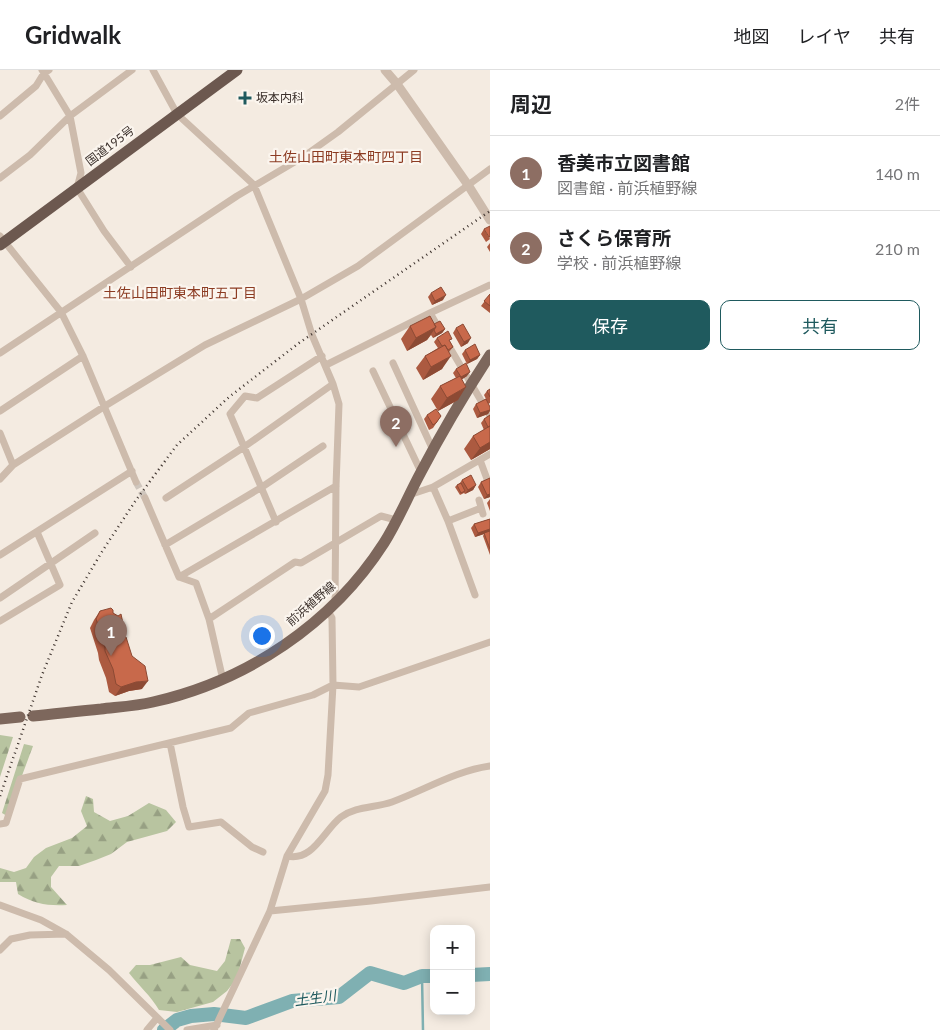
<!DOCTYPE html>
<html lang="ja">
<head>
<meta charset="utf-8">
<style>
  body { margin:0; font-family:Lato,"Noto Sans JP",sans-serif; background:#f2f2f2; color:#202124 }
  .controls { position:absolute; right:15px; bottom:15px; display:grid; overflow:hidden; border-radius:10px; box-shadow:0 2px 12px #0003 }
  .controls button { width:45px; height:45px; display:grid; place-items:center; padding:0; border:0; border-bottom:1px solid #e0e0e0; background:#fff; color:#202124; font:25px sans-serif }
  .you { position:absolute; left:261px; top:565px; width:18px; height:18px; margin:-12px; border:4px solid #fff; border-radius:50%; background:#1a73e8; box-shadow:0 0 0 8px #1a73e833 }
  .badge { display:grid; place-items:center; width:32px; height:32px; border-radius:50%; background:#1f5a5e; color:#fff; font-size:16px; font-weight:700 }
  .pin { position:absolute; translate:-50% -41px; filter:drop-shadow(0 1px 2px #0008) }
  .pin::after { content:''; position:absolute; top:26px; width:18px; height:15px; background:inherit; clip-path:polygon(0 0,100% 0,50% 100%) }
  .list { margin:0; padding:0; list-style:none }
  h2 { display:flex; justify-content:space-between; align-items:center; height:65px; margin:0; padding:0 20px; font-size:21px }
  h2 small { font-size:16px; font-weight:400; color:#757577 }
  .list li { display:grid; grid-template-columns:32px 1fr auto; gap:15px; align-items:center; box-sizing:border-box; height:75px; padding:0 20px; border-top:1px solid #e0e0e0 }
  .list b { display:block; font-size:19px; white-space:nowrap }
  .list p { margin:0; font-size:16px; white-space:nowrap; color:#757577 }
  .list em { font-size:16px; font-style:normal; color:#757577 }
  .actions { display:flex; gap:10px; padding:15px 20px }
  .actions a { flex:1; padding:11px 0; border:1px solid #1f5a5e; border-radius:10px; text-align:center; font-size:18px; color:#1f5a5e }
  .actions .main { background:#1f5a5e; color:#fff }
  .map { position:relative; flex:none; width:490px; height:960px; overflow:hidden }
  header { display:flex; align-items:center; gap:30px; box-sizing:border-box; height:70px; padding:0 25px; background:#fff; border-bottom:1px solid #e0e0e0 }
  header strong { font-size:24px }
  nav { display:flex; gap:28px; margin-inline-start:auto; font-size:18px }
  main { display:flex }
  aside { flex:1; background:#fff }
  .map>svg:first-child { display:block }
  .forest { fill:url(#forest-firs) }
  .lines { fill:none; stroke-linecap:round; stroke-linejoin:round }
  .stream { stroke:#7fb0b2; stroke-width:2.5 }
  .river { stroke:#7fb0b2; stroke-width:14 }
  .minor-tunnel { stroke:#cfc6bd; stroke-width:7; stroke-dasharray:7 3.5; stroke-linecap:butt }
  .minor { stroke:#cdbbac; stroke-width:7 }
  .tertiary { stroke:#cdbbac; stroke-width:9 }
  .primary { stroke:#7d675c; stroke-width:11 }
  .trunk { stroke:#6c584f; stroke-width:11 }
  .rail { stroke:#3b302b; stroke-width:2.5; stroke-dasharray:1 4; stroke-linecap:butt }
  .wall { fill:#ac5a40 }
  .shaded-wall { fill:#8c4a34 }
  .building { fill:#c8694b; stroke:#8c4a34 }
  .poi-dot { fill:#1f5a5e; stroke:#fbf5ee; stroke-width:2 }
  .labels { text-anchor:middle; stroke-width:4.5; stroke-linejoin:round; paint-order:stroke }
  .poi-label { font-size:12px; fill:#3b302b; stroke:#fbf5ee; text-anchor:start }
  .street-label { font-size:12px; fill:#3b302b; stroke:#fbf5ee }
  .neighbourhood-label { font-size:14px; fill:#8c3b22; stroke:#fbf5ee }
  .water-label { font-size:14px; font-style:italic; fill:#1f5a5e; stroke:#fbf5ee }
</style>
</head>
<body>
<header>
<strong>Gridwalk</strong>
<nav><a>地図</a><a>レイヤ</a><a>共有</a></nav>
</header>
<main>
<div class="map">
<svg width="490" height="960" viewBox="0 0 490 960">
  <defs>
    <pattern id="forest-firs" width="22" height="20" patternUnits="userSpaceOnUse" patternTransform="scale(1.25)"><rect width="22" height="20" fill="#b8c4a0"/><path d="M5 1l3.5 6h-7zM16 11l3.5 6h-7z" fill="#97a083"/></pattern>
  </defs>
  <rect width="100%" height="100%" fill="#f4ebe1"/>
  <path class="forest" d="M0 665 13 667 0 707Z
    M24 674 33 676 7 746 2 743Z
    M86 726 93 729 94 742 110 751 128 746 149 733 166 740 176 752 167 761 127 772 111 784 96 790 79 796H59L51 807V817L67 835C48 836 34 834 18 824L16 812H0V798L14 802 26 798 34 787 46 778 72 768 87 756 81 741Z
    M231 869H240L245 878 237 908 227 921 213 932 177 942 159 940C151 926 139 916 129 903L136 895H150L181 887 190 895 217 901 225 891Z"/>
  <g class="lines">
    <path class="stream" d="M422 906 423 960"/>
    <path class="river" d="M471 905 490 904
      M164 960 177 950 191 946 214 944 246 948 292 931 339 927 370 903 404 913 422 906H434"/>
    <path class="minor-tunnel" d="M136 412 145 428"/>
    <path class="minor" d="M42 0 70 46 81 103 77 118 104 161 131 197
      M153 0 177 44 254 115 301 229 312 265 333 314 339 334 336 416 335 534
      M0 46 36 16 44 3 49 0
      M0 108 30 85 70 46 132 0
      M0 166 61 242 83 286 136 412
      M430 243 440 260
      M446 271 490 346
      M0 283 237 126 303 87 338 62 414 0
      M393 293 433 380
      M326 295 430 243 490 215
      M373 301 421 402
      M0 341 83 286
      M0 363 13 395
      M480 390 490 417
      M0 409 13 395 105 336 205 275 301 229 358 196 490 99
      M433 417 448 451 475 525
      M409 425 433 417 490 384
      M145 428 179 507 196 513 209 549 223 610
      M166 428 244 377 333 314
      M479 430 483 444
      M448 451 481 438
      M276 452 230 344 245 326 257 328 322 286
      M165 475 262 417 323 376
      M0 485 132 401
      M179 507 336 416
      M0 528 95 463
      M209 549 295 492 301 493 381 446 396 450
      M0 551 60 515 37 462
      M170 673 183 737 189 757 221 752 252 777 263 782
      M0 754 6 753 20 709 231 658 249 643 313 625 333 615 359 617 490 572
      M287 786C313 792 324 760 341 747 356 736 375 738 392 732 425 720 455 701 490 696
      M0 835 41 850 66 864 109 900 170 960
      M270 841 371 831 490 817
      M0 880 11 869 30 865 66 864
      M147 960 157 948
      M187 960 217 955
      M214 960 270 841 287 786 325 721 328 705 333 615 332 548 328 541"/>
    <path class="tertiary" d="M385 0 397 14 468 115 490 150"/>
    <path class="primary" d="M33 646C55 644 78 641 101 639 118 637 136 636 153 632 247 611 332 554 384 473 398 451 408 426 421 402 442 362 465 323 490 285
      M0 649 20 647"/>
    <path class="trunk" d="M0 175 237 0"/>
    <path class="rail" d="M0 726 42 605 72 532 103 480 136 430 177 375 229 327 299 273 490 141"/>
  </g>
  <path class="wall" d="M484 159 490 169 486 172 481 164Z
    M490 173V182L487 177Z
    M431 223 443 230 432 235 428 227Z
    M490 224V243L481 236Z
    M410 256 445 259 442 263 433 268 431 265 427 270 407 281 401 269Z
    M456 258 468 273 461 277 453 263Z
    M437 268 450 272 453 277 449 282 442 299 423 310 416 298 425 286 438 278 434 272Z
    M465 280 480 285 477 289 467 294 462 284Z
    M456 299 467 306 462 309 458 330 438 341 431 329 440 316 456 308 453 303Z
    M490 319V333L488 334 490 337V341L488 344 477 348 473 339 476 334 486 329 484 325 487 321Z
    M427 345 441 346 433 358 429 360 424 349Z
    M490 345V379L471 390 464 379 473 366 484 360 481 353 484 349Z
    M490 408V427L484 429 478 417 481 412Z
    M462 410 476 415 473 420 465 424 464 423 460 425 455 417 457 415 460 413Z
    M490 429V441L487 433Z
    M490 449V485L483 466 484 464 475 467 471 458 474 454Z
    M100 541 113 543 123 567 142 619 129 621 115 626 109 622 106 608 99 590 98 583 90 558 94 550Z"/>
  <path class="shaded-wall" d="M446 225 443 230 432 235 435 231Z
    M436 257 427 270 407 281 416 268Z
    M445 259 442 263 433 268 436 264Z
    M471 268 468 273 461 277 464 272Z
    M480 285 477 289 467 294 470 290Z
    M451 286 442 299 423 310 431 297Z
    M470 302 467 306 458 312 461 307Z
    M466 317 458 330 438 341 447 328Z
    M490 340 488 344 477 348 480 343Z
    M490 372V379L471 390 480 378Z
    M476 415 473 420 465 424 468 420Z
    M490 424V427L484 429 487 425Z
    M490 459V462L475 467 478 463Z
    M148 611 142 619 129 621 115 626 121 617 136 612Z"/>
  <path class="building" d="M490 156V167H489L484 159Z
    M441 217 446 225 435 231 431 223Z
    M490 224V236L484 231Z
    M430 246 436 257 416 268 410 256Z
    M440 251 445 259 436 264 434 260 436 257 434 254Z
    M463 254 471 268 464 272 456 258Z
    M448 261 452 269 449 270 453 277 448 280 445 275 442 276 437 268Z
    M475 274 480 285 470 290 465 280Z
    M445 275 451 286 431 297 425 286Z
    M466 293 470 302 461 307 456 299Z
    M460 306 466 317 447 328 440 316Z
    M490 319V327L487 321Z
    M486 329 490 337V340L480 343 476 334Z
    M436 339 441 346 436 353 433 355 427 345Z
    M490 345V356L488 357 484 349Z
    M490 356V372L480 378 473 366Z
    M471 405 476 415 468 420 462 410Z
    M490 408V424L487 425 481 412Z
    M461 413 465 421 461 423 457 415Z
    M490 449V459L478 463 474 454Z
    M490 461V479L484 463Z
    M111 538 113 540V543L118 546 121 544 125 563 122 564 123 568 126 567 132 586 145 596 148 611 136 612 121 617 116 614 113 599 105 581V574L96 549 100 541Z"/>
  <path class="poi-dot" d="M242.5 20.5h5v5h5v5h-5v5h-5v-5h-5v-5h5z"/>
  <g class="labels">
    <g class="poi-label">
      <text x="256" y="32">坂本内科</text>
    </g>
    <g class="street-label">
      <text transform="translate(110 76) rotate(-37)" y="4">国道195号</text>
      <text transform="translate(311 534) rotate(-41)" y="4">前浜植野線</text>
    </g>
    <g class="neighbourhood-label">
      <text x="346" y="92">土佐山田町東本町四丁目</text>
      <text x="180" y="228">土佐山田町東本町五丁目</text>
    </g>
    <g class="water-label">
      <text transform="translate(315 928) rotate(-8)" y="5">土生川</text>
    </g>
  </g>
</svg>
<div class="controls">
<button>+</button>
<button>−</button>
</div>
<div class="you"></div>
<div class="pin badge" style="left:111px;top:586px;background:#8d6e63">1</div>
<div class="pin badge" style="left:396px;top:377px;background:#8d6e63">2</div>
</div>
<aside>
<h2>周辺<small>2件</small></h2>
<ul class="list">
<li><span class="badge" style="background:#8d6e63">1</span><div><b>香美市立図書館</b><p>図書館 · 前浜植野線</p></div><em>140 m</em></li>
<li><span class="badge" style="background:#8d6e63">2</span><div><b>さくら保育所</b><p>学校 · 前浜植野線</p></div><em>210 m</em></li>
</ul>
<div class="actions"><a class="main">保存</a><a>共有</a></div>
</aside>
</main>
</body>
</html>
